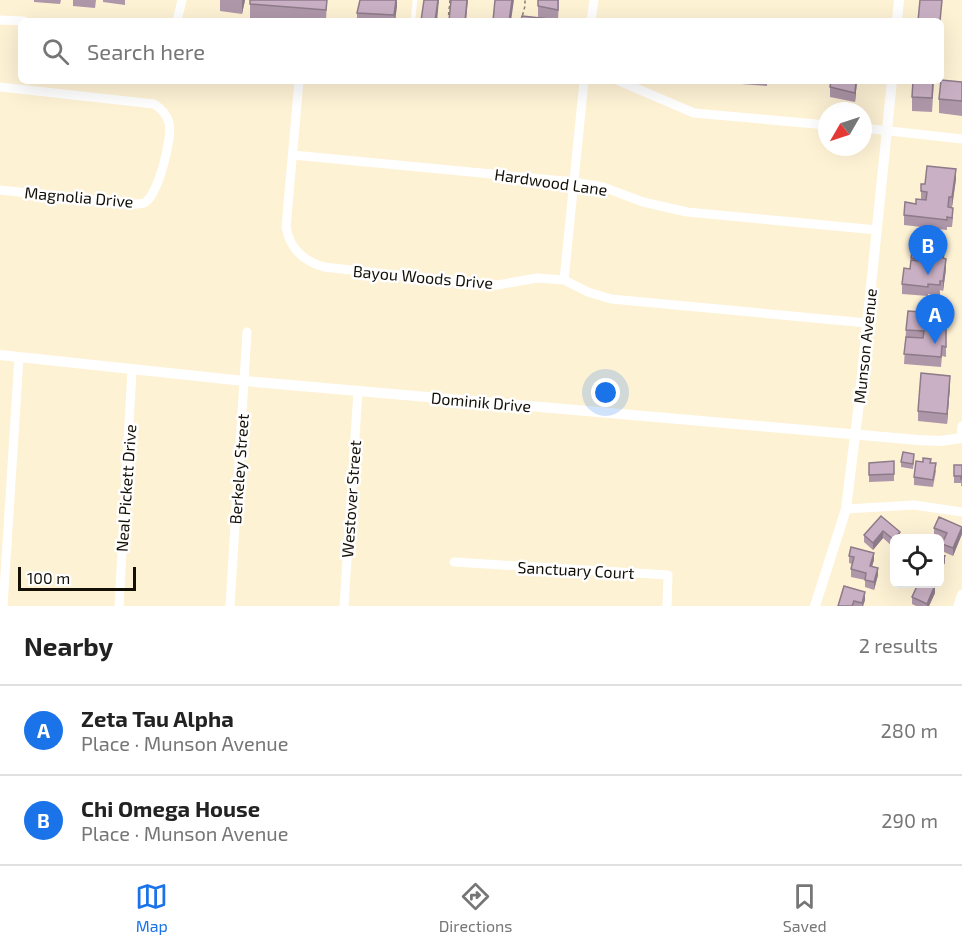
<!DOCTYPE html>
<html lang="en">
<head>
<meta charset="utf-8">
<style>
  body { margin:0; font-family:"Exo 2",sans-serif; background:#f6f6f6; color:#222 }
  .controls { position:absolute; right:18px; bottom:18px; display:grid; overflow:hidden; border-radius:9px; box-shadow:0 6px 24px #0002 }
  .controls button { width:54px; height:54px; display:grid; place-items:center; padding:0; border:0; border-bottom:2px solid #e0e0e0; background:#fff; color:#222; font:30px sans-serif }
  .compass { position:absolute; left:818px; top:102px; width:54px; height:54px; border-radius:50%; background:#fff; box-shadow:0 6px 24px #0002; rotate:231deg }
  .scale { position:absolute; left:18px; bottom:15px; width:118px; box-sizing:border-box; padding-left:6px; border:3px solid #141006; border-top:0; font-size:16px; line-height:21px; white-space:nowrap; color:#141006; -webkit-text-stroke:4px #fff; paint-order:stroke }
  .you { position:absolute; left:606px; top:393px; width:21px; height:21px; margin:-15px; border:4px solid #fff; border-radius:50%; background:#1a73e8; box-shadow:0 0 0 9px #1a73e833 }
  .badge { display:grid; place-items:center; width:39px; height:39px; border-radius:50%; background:#1a73e8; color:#fff; font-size:20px; font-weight:700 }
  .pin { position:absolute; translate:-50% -50px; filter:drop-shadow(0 2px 3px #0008) }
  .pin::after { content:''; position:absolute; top:32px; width:21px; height:18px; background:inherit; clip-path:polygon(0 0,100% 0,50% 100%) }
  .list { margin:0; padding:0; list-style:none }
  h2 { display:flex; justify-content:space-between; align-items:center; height:78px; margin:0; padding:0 24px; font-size:26px }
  h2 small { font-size:20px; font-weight:400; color:#767676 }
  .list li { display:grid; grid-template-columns:39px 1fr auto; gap:18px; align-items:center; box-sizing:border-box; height:90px; padding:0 24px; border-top:2px solid #e0e0e0 }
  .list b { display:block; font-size:22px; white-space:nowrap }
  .list p { margin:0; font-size:20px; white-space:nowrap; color:#767676 }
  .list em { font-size:20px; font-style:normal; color:#767676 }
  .icon { flex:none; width:33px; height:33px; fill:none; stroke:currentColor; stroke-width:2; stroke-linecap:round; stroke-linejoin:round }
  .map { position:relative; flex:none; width:962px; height:606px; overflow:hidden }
  .search { position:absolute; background:#fff; box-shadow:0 6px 24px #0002; left:18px; right:18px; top:18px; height:66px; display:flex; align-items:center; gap:15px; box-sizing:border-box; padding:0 21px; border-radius:9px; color:#767676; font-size:22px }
  .sheet { height:258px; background:#fff }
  nav { display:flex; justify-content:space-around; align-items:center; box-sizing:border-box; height:84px; border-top:2px solid #e0e0e0; background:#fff; font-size:16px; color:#767676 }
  nav a { display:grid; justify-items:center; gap:3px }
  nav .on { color:#1a73e8 }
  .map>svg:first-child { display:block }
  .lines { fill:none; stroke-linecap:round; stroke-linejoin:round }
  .path { stroke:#877f6b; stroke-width:1.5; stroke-dasharray:3 3; stroke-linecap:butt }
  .service { stroke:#fff; stroke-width:4.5 }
  .minor { stroke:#fff; stroke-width:9 }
  .tertiary { stroke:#fff; stroke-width:10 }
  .wall { fill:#ae97a9 }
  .shaded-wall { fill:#8d7b89 }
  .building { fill:#cab0c4; stroke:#8d7b89; stroke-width:1.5 }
  .labels { text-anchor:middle; stroke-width:5; stroke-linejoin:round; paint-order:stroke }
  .street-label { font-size:16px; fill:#141006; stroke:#fff }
</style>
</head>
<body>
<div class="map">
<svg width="962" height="606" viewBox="0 0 962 606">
  <rect width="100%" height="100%" fill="#fef2d5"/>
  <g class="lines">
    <path class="path" d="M448 21 450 0
      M521 21 525 6V0"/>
    <path class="service" d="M413 21 415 0"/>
    <path class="minor" d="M0 20 24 21
      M177 21 182 0
      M591 21 594 0
      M299 81 286 227C290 249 303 261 324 267L477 284 497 285 537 278 564 280 588 292 611 299 867 323
      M619 81 694 113 827 125
      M0 87 154 104C162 109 167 114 169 123 173 136 158 197 144 203 141 204 133 204 130 204L0 190
      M863 128 962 139
      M293 155 574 182 603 187 643 202 687 212 877 230
      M564 280 584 81
      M961 438 962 426
      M846 509 914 505 962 512
      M454 562 668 575 667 606
      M3 606 19 357
      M119 606 132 370
      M230 606 247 332
      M344 606 358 391
      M958 606 962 594"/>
    <path class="tertiary" d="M897 21 899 0
      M0 355 244 381 918 440 940 441 962 438
      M815 606 846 509 859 403 892 81"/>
  </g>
  <path class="wall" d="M34 0H61L60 4 34 2Z
    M73 0H96L95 8 73 6Z
    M103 0H125V5L103 2Z
    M220 0H245L242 14 220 11Z
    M250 0H327L326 21H283L250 18Z
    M397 0 395 21H357V13Z
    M538 0H559L558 21 538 18Z
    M715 81H767V86L715 82Z
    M857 81 855 102 830 97V87Z
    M934 81 932 112 912 111V97Z
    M962 82V116L939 113V99Z
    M956 179 952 207 949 208 953 218 952 227H947V230L904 225V215L921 199V191L925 184Z
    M913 244 933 249 940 253 944 258 946 269 943 291 940 290V295L928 294V296L902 294V284L910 269Z
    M946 314V357L942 356 941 367 904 364 906 330Z
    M950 386 947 424 918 421V411Z
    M914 459 913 469 901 467V462Z
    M894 461V481L869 482V463Z
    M931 463 936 471 933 487 914 485V477Z
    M954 465H962V486H961V483H954Z
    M881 516 900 538 893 547 883 538 873 550 864 542V535Z
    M934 528 962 534 953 556 942 551V544L944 540 934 535Z
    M849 556 874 560 872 566 878 575 874 590 865 587V580L851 577V569L852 564 849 563Z
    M844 586 865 600 863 606H838Z
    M935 593 929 606H916L912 604V597Z"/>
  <path class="shaded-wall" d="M242 0H245L242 14Z
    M396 0H397V7L395 21H394Z
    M438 0H439L437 21H435Z
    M467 0H468L466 21H465Z
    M512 0H514L511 21H509Z
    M856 81H857L855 102V93Z
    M956 169V179L952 207V197Z
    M946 259V269L943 291V281Z
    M950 376V386L947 424V414Z
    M962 527V534L953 556V548Z
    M883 531V538L873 550V543Z
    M900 532V538H894V545L893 547V539Z
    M874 553V560L870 573V566Z
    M945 556V563L939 573V565Z
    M878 568V575L874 590V582Z
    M935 585V593L929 606H927V604Z
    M865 592V600L863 606H862Z"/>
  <path class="building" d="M250 0H327L326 10 250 4Z
    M360 0H396L394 15 357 13Z
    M424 0H438L435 21H421Z
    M451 0H467L465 21H449Z
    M495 0H512L509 21H493Z
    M538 0H558V10L538 6Z
    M920 0H942L940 21H918Z
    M522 16 558 20V21H521Z
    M941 80 962 82V101L939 99Z
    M831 81H856L855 93 830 87Z
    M913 81H933L932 98 912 97Z
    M927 166 956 169 952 197H949L948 207 953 208 952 218 947 217V220L904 215 905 202 916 204V199L926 200 927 192 921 191V184H925Z
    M913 244 933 246V249L940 250V253L944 254 943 258 946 259 943 281H940V285L928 284V287L902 284 904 268 910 269 911 260 926 262V259L911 258Z
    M908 311 946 314V347L942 346 941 357 904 354 906 337 923 338 924 331 906 330Z
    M921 373 950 376 947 414 918 411Z
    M903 452 914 454 913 464 901 462Z
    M923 458 931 459 930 463H936L933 480 914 477 916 461 923 462Z
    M894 461V474L869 475V463Z
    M954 465H962V478L961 479V476H954Z
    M881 516 900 532 893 539 883 531 873 543 864 535Z
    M939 517 962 527 953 548 942 544 947 533 934 528Z
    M851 547 874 553 870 566 878 568 874 582 865 580 866 573 851 569 854 557 849 556Z
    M939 554 945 556 939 565Z
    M918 584H931L935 585 927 604 912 597Z
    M844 586 865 592 862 603 854 601 852 606H838Z"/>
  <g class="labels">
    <g class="street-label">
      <text transform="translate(551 182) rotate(8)" y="6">Hardwood Lane</text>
      <text transform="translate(79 197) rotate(5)" y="6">Magnolia Drive</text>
      <text transform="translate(423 277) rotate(5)" y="6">Bayou Woods Drive</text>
      <text transform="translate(865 346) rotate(-84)" y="6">Munson Avenue</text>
      <text transform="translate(481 402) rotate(5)" y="6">Dominik Drive</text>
      <text transform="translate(239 469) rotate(-86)" y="6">Berkeley Street</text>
      <text transform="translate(126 488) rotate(-86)" y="6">Neal Pickett Drive</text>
      <text transform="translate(351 499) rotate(-86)" y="6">Westover Street</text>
      <text transform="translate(576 570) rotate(3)" y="6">Sanctuary Court</text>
    </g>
  </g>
</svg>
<div class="controls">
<button><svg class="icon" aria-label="locate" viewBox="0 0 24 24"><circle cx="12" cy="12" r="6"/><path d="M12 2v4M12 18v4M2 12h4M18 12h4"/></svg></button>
</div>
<svg class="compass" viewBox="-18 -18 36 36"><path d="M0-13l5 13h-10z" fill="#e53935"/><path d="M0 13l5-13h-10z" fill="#767676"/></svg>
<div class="scale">100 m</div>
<div class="you"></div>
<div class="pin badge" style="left:935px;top:344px">A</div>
<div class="pin badge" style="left:928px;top:275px">B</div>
<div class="search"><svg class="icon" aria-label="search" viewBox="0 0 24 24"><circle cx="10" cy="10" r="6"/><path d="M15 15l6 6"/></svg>Search here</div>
</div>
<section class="sheet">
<h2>Nearby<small>2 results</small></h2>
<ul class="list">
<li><span class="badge">A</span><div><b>Zeta Tau Alpha</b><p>Place · Munson Avenue</p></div><em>280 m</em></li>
<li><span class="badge">B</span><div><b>Chi Omega House</b><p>Place · Munson Avenue</p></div><em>290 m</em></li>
</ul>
</section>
<nav>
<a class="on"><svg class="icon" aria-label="map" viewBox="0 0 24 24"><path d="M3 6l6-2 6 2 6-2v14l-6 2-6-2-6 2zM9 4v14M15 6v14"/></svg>Map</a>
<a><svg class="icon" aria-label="directions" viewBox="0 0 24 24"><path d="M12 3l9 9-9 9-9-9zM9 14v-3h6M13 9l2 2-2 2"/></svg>Directions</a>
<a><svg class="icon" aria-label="saved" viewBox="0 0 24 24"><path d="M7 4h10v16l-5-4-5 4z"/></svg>Saved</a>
</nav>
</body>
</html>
